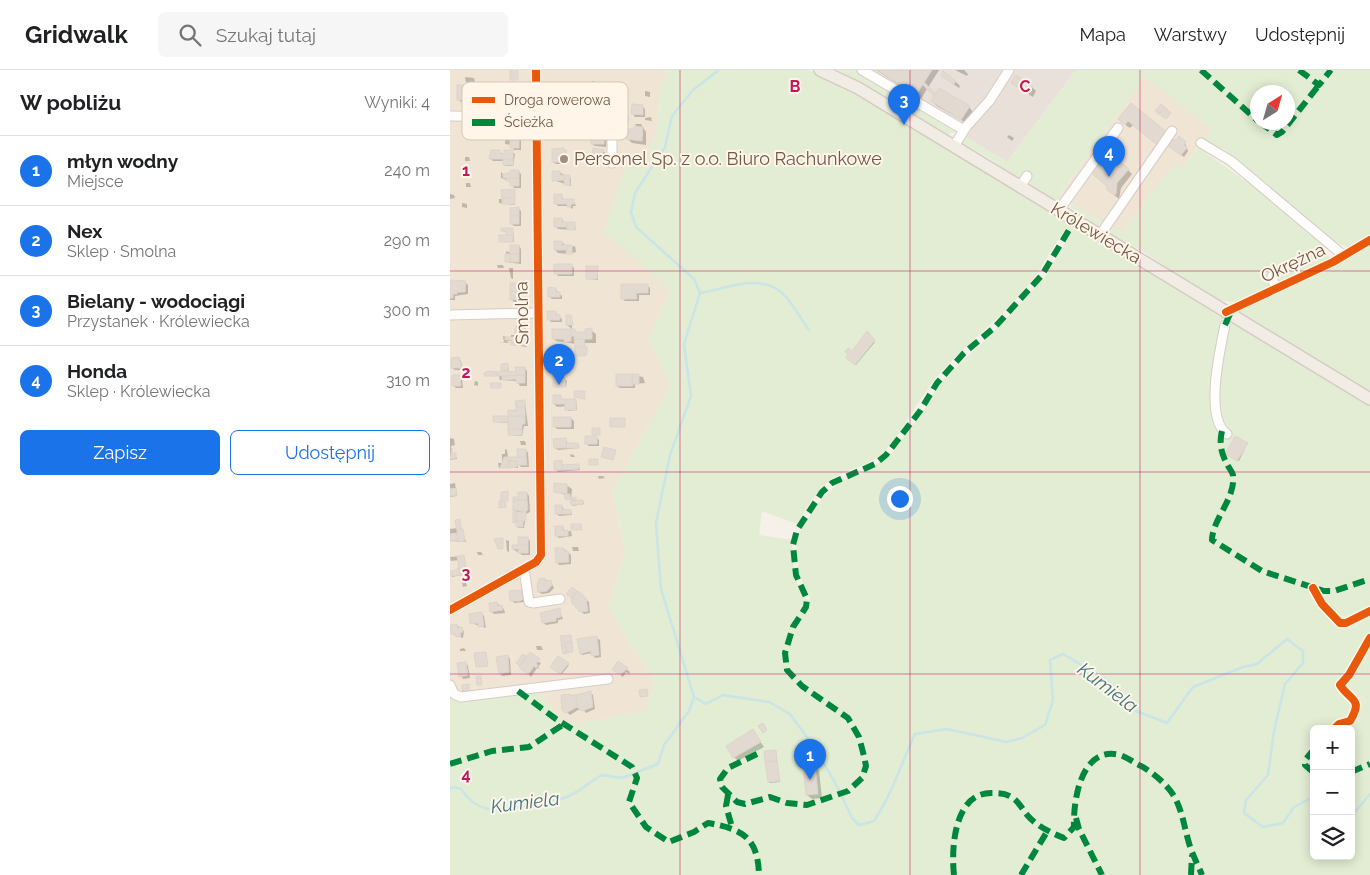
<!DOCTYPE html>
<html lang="pl">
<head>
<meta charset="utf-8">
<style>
  body { margin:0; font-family:Raleway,sans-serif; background:#f6f6f6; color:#202124 }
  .controls { position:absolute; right:15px; bottom:15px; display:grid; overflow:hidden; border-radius:8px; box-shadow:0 2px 12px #0003 }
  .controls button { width:45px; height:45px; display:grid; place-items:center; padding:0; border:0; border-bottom:1px solid #e0e0e0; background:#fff; color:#202124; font:25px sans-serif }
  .compass { position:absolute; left:800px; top:15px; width:45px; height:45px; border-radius:50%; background:#fff; box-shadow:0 2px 12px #0003; rotate:37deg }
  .you { position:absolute; left:449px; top:428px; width:18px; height:18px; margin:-12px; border:4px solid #fff; border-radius:50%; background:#1a73e8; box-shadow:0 0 0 8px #1a73e833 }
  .badge { display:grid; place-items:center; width:32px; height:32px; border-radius:50%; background:#1a73e8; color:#fff; font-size:16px; font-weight:700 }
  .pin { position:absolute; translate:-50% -41px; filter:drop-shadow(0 1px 2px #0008) }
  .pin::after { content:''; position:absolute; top:26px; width:18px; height:15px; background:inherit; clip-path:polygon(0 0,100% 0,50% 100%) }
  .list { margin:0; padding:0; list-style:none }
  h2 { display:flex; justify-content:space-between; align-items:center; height:65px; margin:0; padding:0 20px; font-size:21px }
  h2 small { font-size:16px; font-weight:400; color:#757577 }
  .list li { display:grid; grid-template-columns:32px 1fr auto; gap:15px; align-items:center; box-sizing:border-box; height:70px; padding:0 20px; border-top:1px solid #e0e0e0 }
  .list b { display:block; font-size:19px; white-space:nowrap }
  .list p { margin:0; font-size:16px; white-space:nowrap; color:#757577 }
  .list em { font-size:16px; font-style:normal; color:#757577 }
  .actions { display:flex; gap:10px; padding:15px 20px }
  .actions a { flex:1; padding:11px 0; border:1px solid #1a73e8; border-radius:8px; text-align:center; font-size:18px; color:#1a73e8 }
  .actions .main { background:#1a73e8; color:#fff }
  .icon { flex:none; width:28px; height:28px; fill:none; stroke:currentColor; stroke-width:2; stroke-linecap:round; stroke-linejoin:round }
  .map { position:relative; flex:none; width:920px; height:805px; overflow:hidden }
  header { display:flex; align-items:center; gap:30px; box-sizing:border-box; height:70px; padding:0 25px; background:#fff; border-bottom:1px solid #e0e0e0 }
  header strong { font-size:24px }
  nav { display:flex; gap:28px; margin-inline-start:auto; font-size:18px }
  .search { width:350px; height:45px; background:#f6f6f6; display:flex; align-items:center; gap:12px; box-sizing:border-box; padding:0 18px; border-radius:8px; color:#757577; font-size:19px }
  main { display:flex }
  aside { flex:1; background:#fff }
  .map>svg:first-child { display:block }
  .residential { fill:#f0e4d5 }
  .industrial { fill:#e9e1d9 }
  .green { fill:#e2edd3; fill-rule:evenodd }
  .shadow { fill:#0003 }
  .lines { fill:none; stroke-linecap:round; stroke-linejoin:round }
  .stream { stroke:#cae4e7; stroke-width:2.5 }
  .building { fill:#e2d9d0; stroke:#dfd4ca }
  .minor-casing { stroke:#d4cdc6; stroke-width:11 }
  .major-casing { stroke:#d5ccc5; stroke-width:14 }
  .minor { stroke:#fefdfc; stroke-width:9 }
  .major { stroke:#f2ede4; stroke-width:11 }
  .quiet { stroke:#00873e; stroke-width:6; stroke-dasharray:12 6; stroke-linecap:butt }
  .cycleway-casing { stroke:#fff6e9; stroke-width:11 }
  .cycleway { stroke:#e8590c; stroke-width:8 }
  .grid { fill:none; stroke:#c2185b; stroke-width:1; stroke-opacity:0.55 }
  .poi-dot { fill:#a28e80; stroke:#fff6e9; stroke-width:2 }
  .labels { text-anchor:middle; stroke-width:4; stroke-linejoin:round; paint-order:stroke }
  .poi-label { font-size:18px; fill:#745848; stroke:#fff6e9; text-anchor:start }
  .street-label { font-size:18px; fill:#745848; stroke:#fff6e9 }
  .water-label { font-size:19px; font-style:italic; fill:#3f7681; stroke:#fff6e9 }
  .key { fill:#fff6e9; stroke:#d5c7b9; stroke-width:1 }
  .key-label { font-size:14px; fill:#745848 }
  .grid-label { font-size:16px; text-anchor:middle; font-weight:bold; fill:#c2185b; stroke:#fff6e9; stroke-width:4; stroke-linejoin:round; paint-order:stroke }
</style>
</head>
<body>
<header>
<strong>Gridwalk</strong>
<div class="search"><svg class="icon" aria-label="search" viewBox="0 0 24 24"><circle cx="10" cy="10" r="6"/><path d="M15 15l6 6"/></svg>Szukaj tutaj</div>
<nav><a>Mapa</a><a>Warstwy</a><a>Udostępnij</a></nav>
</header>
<main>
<aside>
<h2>W pobliżu<small>Wyniki: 4</small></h2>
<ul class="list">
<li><span class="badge">1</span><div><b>młyn wodny</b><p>Miejsce</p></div><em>240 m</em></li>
<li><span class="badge">2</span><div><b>Nex</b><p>Sklep · Smolna</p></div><em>290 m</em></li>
<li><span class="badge">3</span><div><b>Bielany - wodociągi</b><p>Przystanek · Królewiecka</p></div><em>300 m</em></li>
<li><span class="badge">4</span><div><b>Honda</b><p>Sklep · Królewiecka</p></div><em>310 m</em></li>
</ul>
<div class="actions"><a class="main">Zapisz</a><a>Udostępnij</a></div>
</aside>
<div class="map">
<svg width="920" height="805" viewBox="0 0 920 805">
  <rect width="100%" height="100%" fill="#f6f1e8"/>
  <path class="residential" d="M0 0H217L210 23 205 71 175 99 208 208 220 221 199 269 220 316 162 421 175 481 159 538 182 578 205 609 195 641 114 656 87 618 11 627 0 630Z
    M695 6 761 59 731 99 724 94 671 163 609 126Z"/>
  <path class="industrial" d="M403 0H626L557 92Z"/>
  <path class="green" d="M217 0H358L396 15 920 333V805H0V630L11 627 87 618 114 656 194 641 205 609 182 578 159 538 175 481 162 421 220 316 199 269 220 221 208 208 153 163 175 99 205 71 210 23ZM616 158 622 162 595 207 547 259 489 314 473 342 439 386 415 402 391 411 368 433 350 461 346 475 350 507 360 528 359 530 355 529 344 506 342 470 309 465 312 441 347 454C359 433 372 411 395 402 409 396 424 393 435 381 455 358 467 332 485 309 512 277 546 252 574 221 591 201 601 179 616 158ZM864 659H901V786H864Z
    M388 0H403L506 62 498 64 504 68Z
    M626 0H920V165L899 178 881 170 775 80 752 71 761 59 695 7 609 125 612 128 610 131 600 128 577 114 576 105 568 109 539 88 519 77 516 78 512 74 513 66 557 92ZM808 22H838V52H808Z
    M748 77 816 126 873 173 875 181 880 188 784 232 765 230 694 182 658 162 659 156 671 163 724 94 731 99Z
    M622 133 654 153 649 156 620 137Z
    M920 174V324L791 246 790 240 903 185Z"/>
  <path class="shadow" d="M426 0H489L479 16 481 22 519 37 523 42 516 53 487 36 482 31 486 26 479 21 478 17 471 29Z
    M505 0H514L518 4 517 6Z
    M492 6 506 12 510 16 509 18Z
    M15 7 24 8 25 12 16 13Z
    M142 11 146 12V16L142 15Z
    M132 12 135 13V20L132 19Z
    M562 13 582 17 586 21 583 27Z
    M18 16 20 19V32H11L8 29Z
    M195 21 200 22V27L195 26Z
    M681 35 712 78 683 55 680 58 674 54Z
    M192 36 195 39V47H185L183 44Z
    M201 47 202 51 195 50V48Z
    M185 54H191L196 62V75L182 73 178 69 187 58Z
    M154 56 157 59 156 77 145 76 142 74Z
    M69 63 71 66V80H64L61 75 55 74V65Z
    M559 65 564 68 562 71 557 67Z
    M735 73 738 81 734 87 722 78Z
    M144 79 155 82 153 89H149V94L142 93Z
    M115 81 118 89H115V94H106L103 92Z
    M49 82 56 85 62 82 65 84 63 96H55L54 91H43L40 88Z
    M15 87H19L20 91H15Z
    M678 100 682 104 671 118 669 129 658 120Z
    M68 101 71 104V118H64L61 112 51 108V102L54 105Z
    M109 102 121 108V116L103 110Z
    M16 113H20L21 117H16Z
    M64 121 65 135 49 133V129H53Z
    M0 124 4 125 5 128 0 129Z
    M112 126 114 130H123L126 136H123V139L118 136H108L105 133Z
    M12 133 17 134V138L12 137Z
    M69 139 71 141V156H64L61 153Z
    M112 149 114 153H124L126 160 108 159 105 156Z
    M63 159 64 172H51L58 166V162L52 161Z
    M112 172 118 178 125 176 126 182 118 184 108 183 105 180Z
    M69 176 71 179V194L57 192 56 181 61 183Z
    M47 195H53L54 198H48Z
    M121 195 124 198V206H108L106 203Z
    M147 197 148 210 138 209 137 208Z
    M59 198H63V209L61 208Z
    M0 212H15L18 215V224L5 226V230H0Z
    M69 215 71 217V232H64L61 229Z
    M197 215 200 218V225H189V231H175L173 229Z
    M105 219 112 226V229H102L99 226Z
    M105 242 112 249V252H101L99 249Z
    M121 246 122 258 127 263H136L141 260 146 264V273H135V279H137L136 286 126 285V274L106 271 103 268 123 260 117 255Z
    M74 255 77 262V277L63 275 62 271H57L59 273 49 272H54L53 266 61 268V265H64L66 267V256Z
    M419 267 425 272 406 295 398 288Z
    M114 282 117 285V293H106L104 290Z
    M9 288 11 291 13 300H5L2 298Z
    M58 295 59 303H67L75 298 77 301V316H70L67 311 50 310 49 306 35 305 53 302 52 300Z
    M110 304 117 311 116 317 104 316Z
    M182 305 193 307 195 313 185 314V318H170L167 316Z
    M10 306 12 309 13 318H6L3 315Z
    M25 311 28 312V316L24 315Z
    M110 326 113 330H126L127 340 118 341 117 336 107 337 104 334Z
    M75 332 78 356H74L72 366 60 365 59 353 45 352 59 347V341L69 339Z
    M121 348 124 351V359H107L104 356Z
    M149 359 150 365H144L149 370V376H139L136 373 146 367 143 364Z
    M0 368 4 369 5 375 1 376 2 385 5 384 7 389 0 390Z
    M116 370 118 374H128L129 378 108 380 105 378Z
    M70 371H75L76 375H71Z
    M797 374 789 391 777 385Z
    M55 379 57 380 58 388H68L76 380 78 383 79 397H71L68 394V398H49L48 393H52V384H55Z
    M120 384 124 385 125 387H121Z
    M111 392 114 396H129L130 400 108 402 105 399Z
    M148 406H153L155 408 149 409Z
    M5 413 7 426 0 427V414Z
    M116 415 122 419 121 429 133 431 134 434 123 436 122 429 117 430V426L106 421Z
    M77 423 79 426 80 442 76 444 74 458H68L67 453 64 452V428H69Z
    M112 436 115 441H121L122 445 109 446 106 443Z
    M9 451 16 472 0 471V459L8 458Z
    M113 457 115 462 121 461 122 466 109 468 106 465Z
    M77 468 80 471V485H72L63 479 70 476Z
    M56 470 59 471V482L57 481Z
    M122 477H128L129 481H123Z
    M114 479 121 485V494L109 495 107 492Z
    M27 482H31L33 485H28Z
    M14 486 17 504 2 507 3 515 1 500 2 503 10 498 9 490 1 491 0 487Z
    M94 509 101 512 104 518 99 523 92 524 89 522Z
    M12 513H16L17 516 13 517Z
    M122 519 139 532 140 543 134 544 123 533V528L118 524Z
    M71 521 75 532 64 533 62 530Z
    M47 533 54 539 55 543 44 544 41 541Z
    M109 540 113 549 108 550V553L96 555 93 552Z
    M31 543 34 546 36 558 21 553Z
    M7 555 14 561 13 568 2 564Z
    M147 568 150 570 151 587 145 588 142 583 132 585 130 582Z
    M86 576H91L93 580H87Z
    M14 578 16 581H10V579Z
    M58 586 60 589 61 605 52 606 50 603Z
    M73 586 91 593 88 597 90 599 87 598 81 607 68 593Z
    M108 588 119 595 112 604 102 597Z
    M16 593 18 596 20 608 13 609 11 606Z
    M169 593 180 602 179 604 176 602 173 607 166 602Z
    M140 622 143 625 145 639 136 643 133 639 128 640 120 645 114 639Z
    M303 661 314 677 288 691 284 687Z
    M326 682 330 712 320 713 319 712Z
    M365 696 369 701 372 728 362 729 357 725Z"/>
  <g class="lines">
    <path class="stream" d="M250 223C279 218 314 201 337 228 345 238 352 250 359 260
      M244 627 211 519 206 453 220 385 241 326 234 274 250 223 244 209 186 157 181 142 185 123 215 77 222 46 243 20 269 0
      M244 627 256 634 273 625 319 632 340 644 367 681 389 720
      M0 719 4 717 11 719C18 729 25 736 38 739 49 742 108 731 119 726 130 721 141 711 152 705L172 708 208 694 214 675 239 641 244 627
      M392 727 402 748 409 755 424 751C442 724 451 694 465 664L497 659 557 672 572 668 595 655 603 630 600 590 613 584 652 607 677 627 686 641 717 653 743 617 793 597 807 594 837 569 853 581V593L835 614 824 661 818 705 796 730 794 743 813 757 833 753 844 737 861 728 864 729
      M901 742H905L920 724"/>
  </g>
  <path class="building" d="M60 0H68V10H60Z
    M427 0H482L466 25Z
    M493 1 506 11 504 14 491 6Z
    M566 5 583 16 578 24 561 13Z
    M474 12 486 24 484 26 473 15Z
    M7 15H18V30H7Z
    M489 18 520 36 511 50 481 31Z
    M681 33 717 62 707 75 678 51 675 55 668 49Z
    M182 34 193 35V45L181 44Z
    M711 34 715 37 709 44 705 41Z
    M715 37 721 43 716 49 709 44Z
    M139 55H154V74H141Z
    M184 56 193 57 192 71 176 69 177 59H184Z
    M729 66 736 72 734 75 737 78 731 85 718 76 724 69 726 70Z
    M60 70H69V78H60Z
    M113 78 116 80V86H113V92H102V79Z
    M143 78 154 80 148 94 141 93Z
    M654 79 679 99 667 113 666 124 664 125 657 120V116L640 102Z
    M41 80H50V84H54V80H63V89H39Z
    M53 89H63V95H53Z
    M60 100H69V108H53V104L60 103Z
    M102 101H110V105H114V110L102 111Z
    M114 105H120V115H114Z
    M56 108H69V116H60V111H56Z
    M65 119V128H52L51 120Z
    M104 124H112V129H124V134H121V137H117V134H104Z
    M52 128H65V134H52Z
    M69 137V145L60 146V138Z
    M69 145V154H60V146Z
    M104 148H112V152H117V157H104Z
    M117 152H125V160H117Z
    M51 158H63V165H56V161H51Z
    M49 165H63V172H49Z
    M104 171H112V175H117L116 180H104Z
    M60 175H69V184H60Z
    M117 175H122V184H116Z
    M55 184H60V192H55Z
    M60 184H69V192H60Z
    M104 194H122V204H104Z
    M136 196H148L147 209H136Z
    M0 210 16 211 15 222H7V224H3V228H0Z
    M60 213H69V221H60Z
    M171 214H198V223H186L187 229H171Z
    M98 217 106 218V222H110V227H98Z
    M60 221H69V229L60 230Z
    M97 241H106V245H110V250H97Z
    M116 245H121L123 255H116Z
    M65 258H74L75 266 65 267Z
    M142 258V269H124V266H121V259H125V262H135V259Z
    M102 259H121V271L114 272V269H102Z
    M417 261 425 270 405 295 396 288 398 285 395 282 398 278 402 281Z
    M75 266V275H65V267Z
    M55 267H65V275H61V270H55Z
    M124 269H134L135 277H125Z
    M125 277H137V283L135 286H125Z
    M102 281H115V290L102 291Z
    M9 287 12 298H1V288Z
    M58 293V301H51V294Z
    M65 297H75V305L47 306V302L52 301 66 302Z
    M38 301 47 302V306H34V303Z
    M103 303H111V307H115V312L103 313Z
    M166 304H182L183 316H166Z
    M182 304H189V314H182Z
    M2 305H10L11 316H2Z
    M75 305V313H66V309L52 310V306Z
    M115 312V317H103V313Z
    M40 313H51V318H41Z
    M124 321H135V329L124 327Z
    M103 325H111V329H115V334H103Z
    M115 329H126V340H115Z
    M75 330V337H66L65 331Z
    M66 337H75V346H58V340L66 341Z
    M43 346H58V352H43Z
    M58 346H75V354H72V359H58Z
    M103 347H121V357H103Z
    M160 348H175V357H160Z
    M142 358H150V365H142Z
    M58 359H72V365H58Z
    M135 366H147V374H135Z
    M785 366 798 373 787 391 775 384Z
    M116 368V378H104L103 369Z
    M116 373H128L129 378H116Z
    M154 377 166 380 163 390 151 387Z
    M2 378V383H6V388L0 389Z
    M67 379H76V387H67Z
    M54 387H58L59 398H50Z
    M58 387H76L77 395H67V391H58Z
    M139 389H148V395H139Z
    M112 390V400H104V391Z
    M58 391H67V397L59 398Z
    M129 394V399L112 400V395Z
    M104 413 117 414V424L104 422Z
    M6 418 7 425 0 426V419Z
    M58 421V431H51V422Z
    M68 422H77V430H63V427H68Z
    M115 424H120V428L126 427V430L115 429Z
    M63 430H77L78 439 76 442 63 440Z
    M133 430V434L121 435 120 431Z
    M49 431H55L56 437 49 438Z
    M105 435H112V444H105Z
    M66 439V451L63 453V440Z
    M112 439 121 440V444H112Z
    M66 442H76V451H66Z
    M10 449 11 459 7 460 5 450Z
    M66 451H73V457H66Z
    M121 454H131L132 460H121Z
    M105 456H113V461L118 460V466H105Z
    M13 459 15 471 8 472 7 460Z
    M7 463 8 470 0 471V464Z
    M68 467H78V475H68Z
    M53 468V479H48L44 469Z
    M62 475H78V483H68V479H62Z
    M105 478H114V481H118L119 492 106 493Z
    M14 485 16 498 9 499 7 486Z
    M9 498 10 505 1 506 0 502Z
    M16 498 17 504 10 505 9 499Z
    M95 508V511L101 510 102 515 97 521 88 522 87 513 89 512V509Z
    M122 517 127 521 122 528 116 524Z
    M71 520 73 529 70 531H60L59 521Z
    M128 521 136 528 138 541 130 542 122 533 121 529Z
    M47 532 48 536 52 535 53 540 40 542 39 533Z
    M110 538 111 547 106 548V551L92 553 90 543Z
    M32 542 34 556 28 557V553L20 554 19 544Z
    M7 554 8 558 12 557 13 562 10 563 11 566 6 567 5 564H1L0 555Z
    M121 565 122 572 115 573 117 583 113 584 110 566Z
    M147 566 149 585 141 586V581L130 584 127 569Z
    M122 572 123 582 117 583 115 573Z
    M36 582 38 596 26 597 24 583Z
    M80 582 90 589 86 594 88 595 86 598 84 596 78 605 69 597Z
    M73 584 76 586 70 596 66 593Z
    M58 585 59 602 49 604 46 587Z
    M108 586 119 593 110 604 100 597Z
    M168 591 178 598 170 605 162 600Z
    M16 592 18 605 9 607 7 593Z
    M26 606H31L32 615H27Z
    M19 614V622H13L12 615Z
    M197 619 198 626 190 627 189 620Z
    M141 621 143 637 132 641 127 637 126 625Z
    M119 624V625H126L127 637 116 643 112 640 111 625Z
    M313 653 317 660 313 663 308 656Z
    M303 659 311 672 283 688 276 676Z
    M355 678 359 685 354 688 350 682Z
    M326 680 327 691 315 692 314 681Z
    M327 691 330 711 318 712 315 692Z
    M365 695 368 724 356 725 353 696Z"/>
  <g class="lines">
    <defs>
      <path id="minor" d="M412 0 514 60
        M0 46 174 49
        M751 73 781 91 894 186
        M504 76 516 57 540 30 559 0
        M162 93V48
        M570 117 577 106
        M609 140 668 58
        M650 165 722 61
        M822 206 825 218
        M776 242 883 192 920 170
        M0 245 87 243
        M775 255C770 280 754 348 777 364
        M74 499 79 532 83 533 110 529
        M0 540 86 492 91 485 86 0
        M0 615 4 624 11 627 158 609"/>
      <path id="major" d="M370 0 408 18 920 329"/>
    </defs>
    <use href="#minor" class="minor-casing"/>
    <use href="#major" class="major-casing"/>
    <use href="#minor" class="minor"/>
    <use href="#major" class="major"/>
    <path class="quiet" d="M751 0 808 51
      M849 0 869 15 881 0
      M810 52 827 65 832 62 869 15
      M775 255 780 244
      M772 361C769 373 771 383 777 394 778 397 782 401 783 405 786 428 762 450 762 470L812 501 874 521H884L920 509
      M68 621 106 649 182 697 187 708 179 732 196 757 219 772 244 762 258 753C292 759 308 767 309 805
      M864 679 856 689 855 695 864 703
      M307 684 278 698 270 709 272 717 287 732 295 734 320 727 337 733 357 735 398 721 412 708 416 696 414 686 409 667 398 648 352 616 337 600 335 583 343 557 356 537 357 529 346 505 343 475 347 460 372 422 382 413 425 394 436 385 470 341 487 313 514 283 545 257 592 205 625 150
      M0 694 42 681 79 677 114 654
      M901 702 920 694
      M278 725 276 736 282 757
      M626 748 629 759 652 805
      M504 805C501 779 504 723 541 723 549 723 556 723 563 728 569 732 573 740 578 746 587 756 601 763 614 768L624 757C623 731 631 675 670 685 676 687 682 691 687 694 700 700 716 713 724 726 733 742 734 757 739 773 742 784 748 795 752 805
      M571 805 598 760
      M741 805 742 785"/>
    <defs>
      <path id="cycleway" d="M776 242 883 192 920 170
        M863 518 872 534 890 553H896L920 541
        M0 540 86 492 91 485 86 0
        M884 659 889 654 900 651C914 628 900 631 890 615L899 605 920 568"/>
    </defs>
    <use href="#cycleway" class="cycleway-casing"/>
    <use href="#cycleway" class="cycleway"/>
  </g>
  <path class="grid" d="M230 0V805M460 0V805M690 0V805M0 201H920M0 402H920M0 604H920"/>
  <circle class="poi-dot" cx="114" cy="89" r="5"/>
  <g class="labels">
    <g class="poi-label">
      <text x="124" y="95">Personel Sp. z o.o. Biuro Rachunkowe</text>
    </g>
    <g class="street-label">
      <text transform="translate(646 163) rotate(31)" y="6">Królewiecka</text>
      <text transform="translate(843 193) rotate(-25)" y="6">Okrężna</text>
      <text transform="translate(72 243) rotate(-91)" y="6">Smolna</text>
    </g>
    <g class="water-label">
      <text transform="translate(658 617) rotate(37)" y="7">Kumiela</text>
      <text transform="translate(75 732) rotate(-7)" y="7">Kumiela</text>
    </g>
  </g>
  <rect x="12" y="12" width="166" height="58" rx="8" class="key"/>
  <rect x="22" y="27" width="23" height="6" fill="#e8590c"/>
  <rect x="22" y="49" width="23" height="7" fill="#00873e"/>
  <g class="key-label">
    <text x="54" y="35">Droga rowerowa</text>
    <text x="54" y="57">Ścieżka</text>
  </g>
  <g class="grid-label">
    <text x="345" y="22">B</text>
    <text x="575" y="22">C</text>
    <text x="16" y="106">1</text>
    <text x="16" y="308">2</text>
    <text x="16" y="509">3</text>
    <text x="16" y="710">4</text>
  </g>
</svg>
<div class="controls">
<button>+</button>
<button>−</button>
<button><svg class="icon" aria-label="layers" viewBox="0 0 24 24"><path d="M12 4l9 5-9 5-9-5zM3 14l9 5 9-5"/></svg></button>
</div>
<svg class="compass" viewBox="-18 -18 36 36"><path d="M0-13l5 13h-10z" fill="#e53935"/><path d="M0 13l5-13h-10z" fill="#757577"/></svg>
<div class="you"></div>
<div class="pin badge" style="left:360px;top:710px">1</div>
<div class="pin badge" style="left:109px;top:315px">2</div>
<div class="pin badge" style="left:454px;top:55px">3</div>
<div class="pin badge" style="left:659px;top:107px">4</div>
</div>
</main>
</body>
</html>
